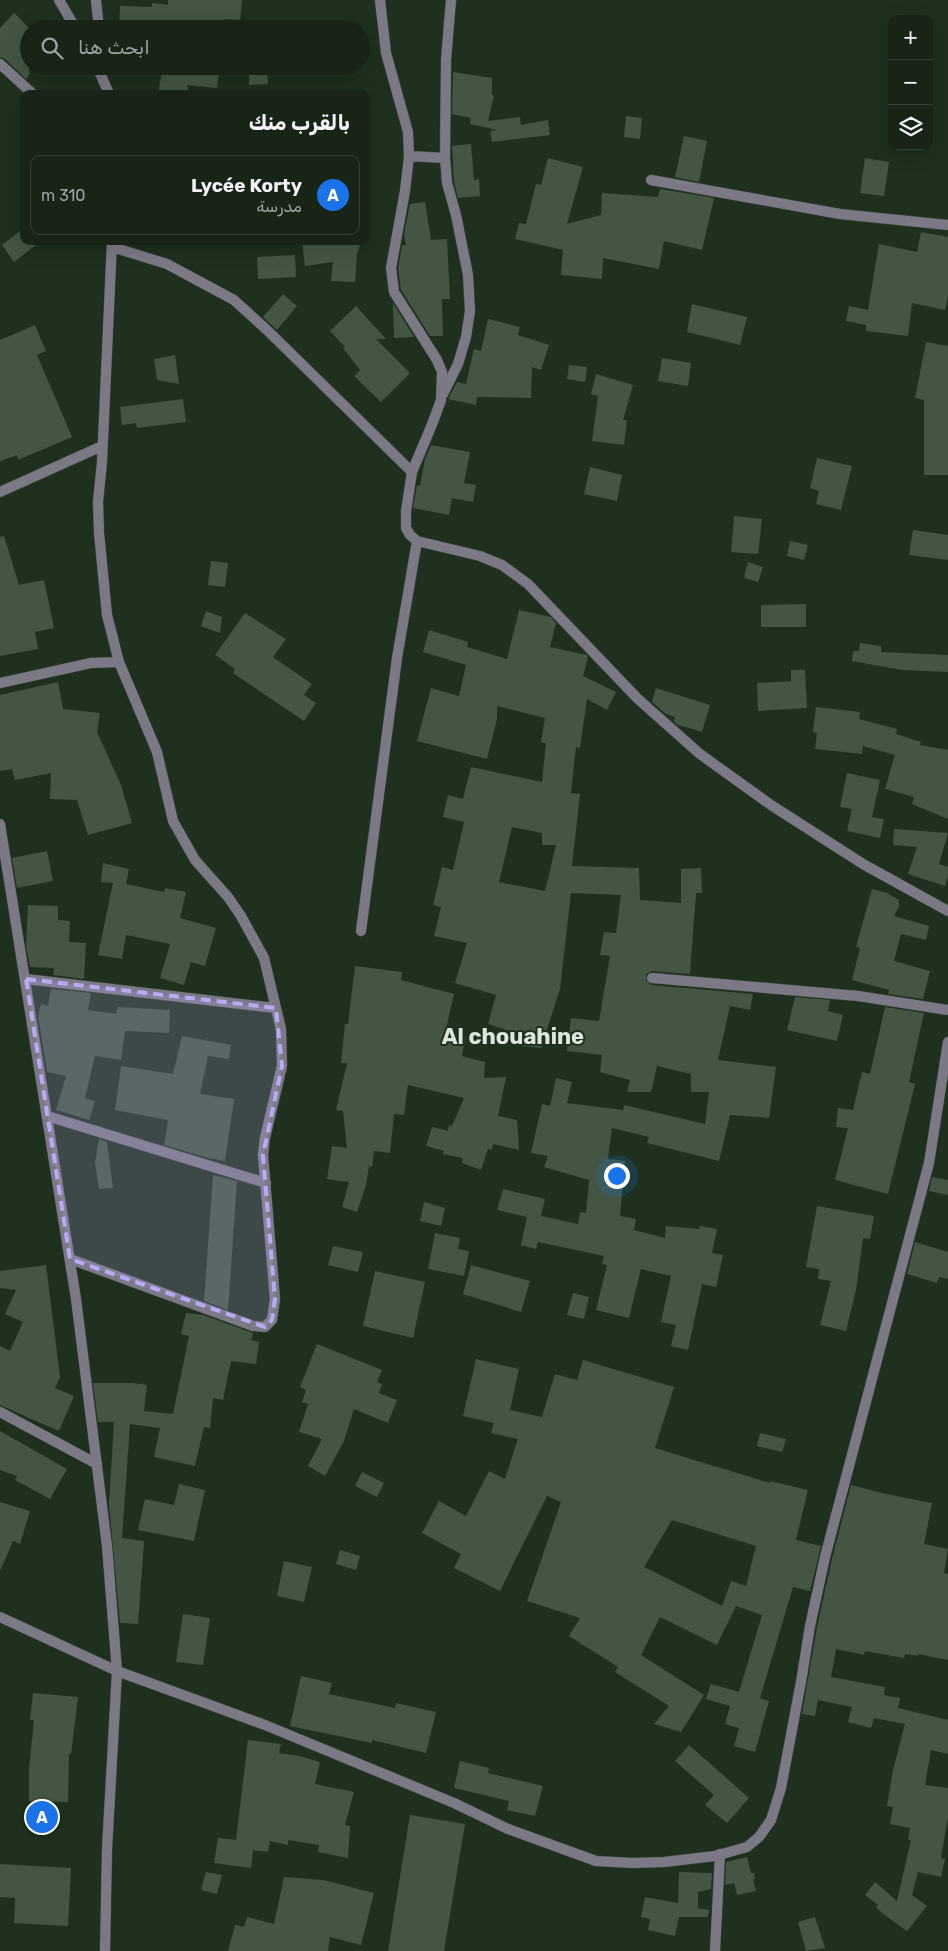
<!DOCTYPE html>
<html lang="ar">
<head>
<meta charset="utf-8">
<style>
  body { margin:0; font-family:Rubik,Vazirmatn,sans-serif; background:#243023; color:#f1f3f6; direction:rtl }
  .controls { position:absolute; right:15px; top:15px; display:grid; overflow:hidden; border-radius:10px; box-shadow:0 5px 20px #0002 }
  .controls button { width:45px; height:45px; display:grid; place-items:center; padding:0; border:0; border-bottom:1px solid #364135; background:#172416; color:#f1f3f6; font:25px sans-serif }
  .you { position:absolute; left:616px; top:1175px; width:18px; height:18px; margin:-12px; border:4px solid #fff; border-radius:50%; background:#1a73e8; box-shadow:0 0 0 8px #1a73e833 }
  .badge { display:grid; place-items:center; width:32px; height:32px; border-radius:50%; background:#1a73e8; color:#fff; font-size:16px; font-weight:700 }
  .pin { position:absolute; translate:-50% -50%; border:2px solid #fff; box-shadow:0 1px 5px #0006 }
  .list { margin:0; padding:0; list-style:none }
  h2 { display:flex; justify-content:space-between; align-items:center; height:65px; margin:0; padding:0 20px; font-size:21px }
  h2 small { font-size:16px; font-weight:400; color:#9ea4a1 }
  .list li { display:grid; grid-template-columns:32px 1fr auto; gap:15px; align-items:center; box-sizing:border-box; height:80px; margin:0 10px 10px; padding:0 10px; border:1px solid #364135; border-radius:10px }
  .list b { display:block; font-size:19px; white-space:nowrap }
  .list p { margin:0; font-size:16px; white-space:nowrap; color:#9ea4a1 }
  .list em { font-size:16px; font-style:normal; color:#9ea4a1 }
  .icon { flex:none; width:28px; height:28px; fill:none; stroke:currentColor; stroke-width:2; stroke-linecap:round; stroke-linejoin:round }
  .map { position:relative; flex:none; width:948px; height:1951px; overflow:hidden; direction:ltr }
  .search { position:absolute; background:#172416; box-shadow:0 5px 20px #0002; left:20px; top:20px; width:350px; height:55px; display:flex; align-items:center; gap:12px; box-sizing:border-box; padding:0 18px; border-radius:28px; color:#9ea4a1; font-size:19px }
  .panel { position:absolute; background:#172416; box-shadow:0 5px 20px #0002; left:20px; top:90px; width:350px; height:155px; border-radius:10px; direction:rtl }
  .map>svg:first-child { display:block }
  .building { fill:#445643; fill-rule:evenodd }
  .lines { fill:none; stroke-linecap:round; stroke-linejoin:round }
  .minor-casing { stroke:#3d4d3c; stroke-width:11 }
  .tertiary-casing { stroke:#3d4d3c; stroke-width:11 }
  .minor { stroke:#7b7985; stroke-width:10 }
  .tertiary { stroke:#7b7985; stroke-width:10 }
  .marked { fill:#b7abf7; fill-opacity:0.2; stroke:#b7abf7; stroke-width:4; stroke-dasharray:10 6; stroke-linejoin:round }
  .labels { text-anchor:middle; stroke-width:4; stroke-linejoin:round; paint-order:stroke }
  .district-label { font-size:22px; font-weight:bold; fill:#dce7db; stroke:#1f301e }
</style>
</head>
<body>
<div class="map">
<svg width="948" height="1951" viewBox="0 0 948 1951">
  <rect width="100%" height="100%" fill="#1f301e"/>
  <path class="building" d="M168 0H242L240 20 224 19V29H193V25L144 22 143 29H119L120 6 152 7V3L168 5Z
    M14 13 29 28V75L26 79 5 59 0 57V28Z
    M163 66H220L217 88 187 85 189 94H158Z
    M249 66H267L268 84 249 85Z
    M453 72 492 78V95L494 96 488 121 520 117 521 125 548 120 550 135 492 142 490 131 497 130 470 124 471 118 452 114Z
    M626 116 642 118 640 139 624 137Z
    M684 136 707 141 699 182 675 177Z
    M471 144 474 180 479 179 480 196 458 198 454 182 452 146Z
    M548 158 583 167 567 224 601 215 602 193 658 197 660 189 714 198 702 250 664 241 659 269 603 258 602 279 561 275 563 250 515 239 519 223 526 224 536 184 541 185Z
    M865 158 889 162 884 196 860 193Z
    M425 202 431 240 447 239 450 299H442L443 336H430L401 290 398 268 402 245H406L404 234 410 204Z
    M24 228V241H41L14 262 2 245Z
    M921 232 948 237V296L945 310 912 303 908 336 866 331V325L846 321 849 306 868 310 879 244 917 252Z
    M302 241H361L357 254 355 282 331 281 333 262 305 266Z
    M295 255 296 277 258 279 257 257Z
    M283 294 297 306 277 330 263 317Z
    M393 303 414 337 394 338Z
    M692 304 747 317 740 345 687 332Z
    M356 306 386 339H376L410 373 381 402 354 376 360 370 343 348 345 347 330 331Z
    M488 319 520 327 518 335 549 345 541 370 532 367 531 398 477 397 476 405 448 399 457 382 466 384 474 349 481 351Z
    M35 325 46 351 37 355 72 437 18 460 17 455 0 461V340Z
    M926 342 948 346V475H924V400L915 398Z
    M175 355 179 384 157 380 154 359Z
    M662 358 691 363 688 386 658 381Z
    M569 365 587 367 585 382 567 379Z
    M596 374 633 385 623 420H627L624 445 592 441 598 396 591 394Z
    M183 399 186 422 137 428 136 423 122 425 120 407Z
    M431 445 470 452 464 483 476 485 473 502 452 498 449 515 413 508 417 485 420 486 425 459Z
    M817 458 852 466 841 510 816 504 819 491 810 488Z
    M590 467 622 475 617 501 584 494Z
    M734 516 762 519 758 554 731 552Z
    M913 530 948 535V560L909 555Z
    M4 536 19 585 44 580 54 628 35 632 38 649 0 656V537Z
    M790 541 808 545 804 560 787 556Z
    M211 561 228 563 225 587 208 585Z
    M748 562 763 567 758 582 744 578Z
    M806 604V627H761V605Z
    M519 610 551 617 556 623 550 647 587 655 588 657 583 676 616 692 607 710 587 699 580 748 576 747 571 793 580 794 572 866 639 868 640 900 681 903V869L701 868 702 893H696L690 974 652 971 646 974V980L651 985 753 994 750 1010 730 1006 718 1060 776 1067 769 1118 730 1115 719 1161 647 1143 649 1137 612 1128 608 1159 625 1161 620 1216 636 1219 634 1230 665 1238 666 1226 699 1229 700 1226 717 1229 712 1253 723 1255 716 1287 702 1284 688 1350 671 1346 676 1325 661 1322 671 1276 641 1269 629 1318 596 1310 607 1265 602 1264 604 1256 538 1242 536 1249 521 1245 527 1217 497 1210 503 1189 545 1199 541 1216 578 1224 580 1212 586 1213 589 1180 544 1167 548 1156 531 1153 542 1104 550 1106 556 1078 572 1082 567 1103 623 1110 624 1105 705 1124 709 1092H691V1074L657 1066 651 1092H627L630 1080 600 1072 602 1055 567 1051 571 1018 599 1021 610 956 600 955 604 932 616 933 621 895 571 893 560 989 541 1048 523 1046 526 1036 488 1024 496 995 455 983 467 943 434 936 441 907 433 905 442 867 453 870 464 822 443 817 448 795 463 799 471 767 542 782 546 743 541 742 545 718 497 706V719L487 759 417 741 431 688 459 696 466 665 423 652 429 630 468 642 467 647 507 659ZM512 827 542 833V845H556L545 891 499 882Z
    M206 611 222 617 220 633 201 626Z
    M245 613 286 639 273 657 312 684 304 695 316 703 304 721 233 673 235 669 215 655Z
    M860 643 881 646V652L948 655V672L902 670 852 661 853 651H859Z
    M791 670H805L807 708 758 711 757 683 791 681Z
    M58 682 63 709 100 713 97 732 121 785 132 823 88 835 77 800 50 799 51 773 15 780 12 769 0 771V695Z
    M656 688 710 705 702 732 676 724 674 721 675 717 666 714 652 702Z
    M816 707 860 712 859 719 897 729 896 734 921 742 920 745 948 750V819L912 804 914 797 885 789 895 755 863 746 862 754 815 749 817 733 813 732Z
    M847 773 880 780 872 817 884 819 880 838 847 831 852 809 840 807Z
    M894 829 948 833 939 864 948 867V876L945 886 908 874 917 847 893 845Z
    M47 851 53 881 17 888 12 858Z
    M103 863 129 869 126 884 164 892 165 888 186 892 180 918 216 928 205 966 191 962 184 985 160 978 170 944 126 935 122 959 98 955 113 883 101 882Z
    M872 889 887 893 899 900V906L894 916 929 926 926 940 901 934 894 961 930 971 923 999 888 994 889 990 852 980 860 948 856 947Z
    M28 905 58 906V920L70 921 69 942 86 943 84 979 53 975 54 968 30 967 26 946Z
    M355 966 402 972 401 980 454 994 445 1033 465 1038 462 1056 485 1062 484 1078 506 1077 498 1116 517 1120 519 1150 493 1144 492 1150 488 1149 481 1170 462 1163 463 1158 443 1154 444 1151 426 1146 432 1127 448 1131 449 1125 452 1126 464 1098 408 1085 404 1115 394 1114 390 1153 374 1151 372 1167 369 1166 366 1185 357 1212 342 1207 349 1182 327 1179 332 1146 347 1148 343 1111 336 1110 347 1063H341L345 1024H348Z
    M51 989 91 993 88 1010 116 1014 118 1007 170 1010 169 1033 125 1031 121 1060 95 1056 85 1098 95 1101 89 1120 56 1110 66 1076 47 1072 38 1016 41 1004 48 1006Z
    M795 997 830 1000 828 1011 843 1015 837 1041 787 1030Z
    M885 1007 924 1013 909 1082 915 1084 888 1194 835 1180 848 1128 836 1127 838 1108 853 1110 862 1072 870 1074Z
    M182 1036 231 1045 229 1059 208 1056 200 1094 234 1099 225 1161 208 1158 164 1145 168 1120 115 1110 121 1066 173 1074Z
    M99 1139 107 1142 113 1188 99 1189 95 1163Z
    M213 1175 237 1181 228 1310 204 1301Z
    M932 1177 948 1180V1195L929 1191Z
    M424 1202 445 1208 441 1226 420 1221Z
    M817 1206 874 1216 870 1239 863 1238 856 1290 846 1331 820 1325 831 1281 818 1279 819 1269 806 1267Z
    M435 1233 460 1238 458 1249 469 1251 464 1276 428 1269Z
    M915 1242 948 1252V1279L939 1277 937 1283 907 1274Z
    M333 1246 363 1252 358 1272 328 1265Z
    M46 1265 60 1377 55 1388 74 1396 59 1431 0 1405V1346L10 1351 23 1322 5 1314 16 1290 0 1288V1271Z
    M471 1265 530 1281 521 1312 463 1294Z
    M375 1271 425 1282 413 1338 363 1326Z
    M573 1293 589 1297 584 1319 567 1315Z
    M186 1313 203 1315 253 1333 251 1340 259 1342 256 1364 231 1361 223 1400 213 1398 210 1428 204 1427 195 1466 154 1457 160 1428 130 1424 122 1538 144 1541 138 1624 120 1623 109 1504 114 1422H98L93 1383H133L147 1385 144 1411 173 1414 189 1336 181 1334Z
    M317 1344 382 1370 377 1382 382 1384 379 1393 397 1400 388 1423 354 1409 344 1441 325 1476 308 1466 322 1439 299 1432 308 1404 302 1402 306 1390 300 1387Z
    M476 1359 519 1369 510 1410 542 1417 555 1374 577 1380 583 1360 674 1387 655 1448 770 1483V1481L808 1490 796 1540 821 1546 810 1591 793 1587 760 1698 769 1701 755 1752 734 1746 739 1728 725 1724 730 1706 706 1699 711 1684 739 1692 762 1615 736 1606 717 1645 660 1617 641 1655 704 1695 681 1732 654 1724 669 1706 615 1672 618 1667 569 1636 580 1618 527 1601 561 1502 547 1496 500 1591 454 1568 461 1554 422 1533 439 1501 466 1516 489 1471 505 1479 518 1439 491 1433 494 1423 463 1416ZM672 1520 756 1546 746 1586 731 1581 722 1606 644 1567Z
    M0 1431 67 1469 50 1499 15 1480 17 1476 0 1470Z
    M760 1433 786 1439 782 1452 757 1446Z
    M362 1472 384 1483 377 1497 355 1486Z
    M179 1484 205 1490 194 1541 138 1530 145 1499 174 1505Z
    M851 1485 886 1494 932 1503 924 1544 948 1549 944 1573 948 1574V1660L918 1654V1656L905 1654 904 1658 865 1651 864 1655 836 1649 831 1677 885 1687 884 1695 900 1698 898 1708 948 1720V1754L931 1750 925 1785 948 1788V1817L941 1858 945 1859 941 1877 918 1872 912 1895 927 1906 907 1931 882 1913 876 1907 878 1905 865 1895 875 1882 897 1901 911 1840H908L910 1828 890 1824 893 1807 887 1806 893 1770 905 1724 874 1718 871 1728 848 1722 852 1707 818 1700 815 1716 802 1714 817 1627 832 1559Z
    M0 1502 30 1511 20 1544 13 1541 0 1571Z
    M340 1550 360 1556 356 1570 336 1564Z
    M284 1561 312 1567 304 1602 277 1596Z
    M183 1614 210 1618 203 1665 176 1662Z
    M301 1676 332 1683 329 1694 395 1708 396 1703 436 1712 426 1753 372 1740V1743L290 1726Z
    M33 1693 78 1697 71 1754H69L68 1802 29 1801V1769L34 1720H30Z
    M248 1740 281 1744 279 1753 299 1756 320 1762 315 1784 354 1792 345 1825 350 1826 348 1858 318 1852 319 1845 288 1840V1845L270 1841 268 1852 253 1850 251 1868 214 1863 218 1838 236 1840Z
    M689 1745 749 1798 727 1823 705 1805 714 1795 675 1761Z
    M460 1761 489 1768 488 1773 543 1786 535 1816 507 1810 509 1801 454 1788Z
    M410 1815 465 1824 444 1951H388Z
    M747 1857 751 1873H754L755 1879H753L756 1891 737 1895 734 1883 725 1885 726 1862Z
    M0 1864 71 1868 68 1926 14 1923 15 1898 0 1897Z
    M206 1872 222 1875 217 1894 201 1890Z
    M679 1872 712 1873 711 1889 698 1892V1908L709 1910 708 1917H679L675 1936 648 1930 650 1919 641 1917 645 1897 678 1903Z
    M284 1877 323 1880 374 1893 361 1945 330 1937 328 1951H228L235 1925 244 1927 247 1917 274 1924Z
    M815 1917 825 1948 806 1951 798 1922Z"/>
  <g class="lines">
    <defs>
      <path id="minor" d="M59 0 76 29
        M96 0 99 29
        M380 0 386 53 408 132 409 156 405 191 391 268 394 292 437 360 442 372 441 400 433 422 412 472 406 511V528L410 535 417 541 480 556 502 565 528 584 638 699 700 754 771 805 863 864 948 911
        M0 64 33 94
        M97 66 109 94
        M409 156 445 158
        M651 180 840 214 948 225
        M112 247 167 264 234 300 268 331 412 472
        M443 394 458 364 466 337 470 311 468 275 456 215 447 183 445 158 446 60 451 0
        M0 492 102 446
        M0 683 91 663 119 662
        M361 931 397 658 417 541
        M652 978 858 996 948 1010
        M26 979 276 1008
        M47 1116 266 1183
        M70 1259 253 1326 265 1327 272 1320 275 1299 263 1155 265 1138 282 1066 281 1029 264 958 241 916 228 897 195 860 173 821 157 752 119 662 107 615 99 533 98 502 102 462 112 241
        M0 1412 97 1464
        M105 1951 107 1849 117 1671
        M715 1951 720 1854"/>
      <path id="tertiary" d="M0 824 76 1299 107 1546 117 1671
        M0 1617 117 1671 265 1725 454 1803 508 1829 596 1861 632 1863 664 1862 715 1856 747 1847 759 1837 771 1820 781 1788 801 1682 810 1626 825 1557 929 1163 948 1042"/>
    </defs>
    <use href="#minor" class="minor-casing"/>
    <use href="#tertiary" class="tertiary-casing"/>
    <use href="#minor" class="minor"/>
    <use href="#tertiary" class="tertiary"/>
  </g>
  <path class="marked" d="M26 979 276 1008 282 1066 263 1155 275 1299 272 1320 265 1327 70 1259Z"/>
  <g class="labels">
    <g class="district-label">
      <text x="513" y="1044">Al chouahine</text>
    </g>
  </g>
</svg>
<div class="controls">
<button>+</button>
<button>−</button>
<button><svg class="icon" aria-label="layers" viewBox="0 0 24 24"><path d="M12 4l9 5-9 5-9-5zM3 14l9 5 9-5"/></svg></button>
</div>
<div class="you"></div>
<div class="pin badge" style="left:42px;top:1817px">A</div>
<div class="search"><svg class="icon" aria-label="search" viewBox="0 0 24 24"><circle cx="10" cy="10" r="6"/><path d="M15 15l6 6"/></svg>ابحث هنا</div>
<section class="panel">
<h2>بالقرب منك<small></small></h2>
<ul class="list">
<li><span class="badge">A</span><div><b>Lycée Korty</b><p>مدرسة</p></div><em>310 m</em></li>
</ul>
</section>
</div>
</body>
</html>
